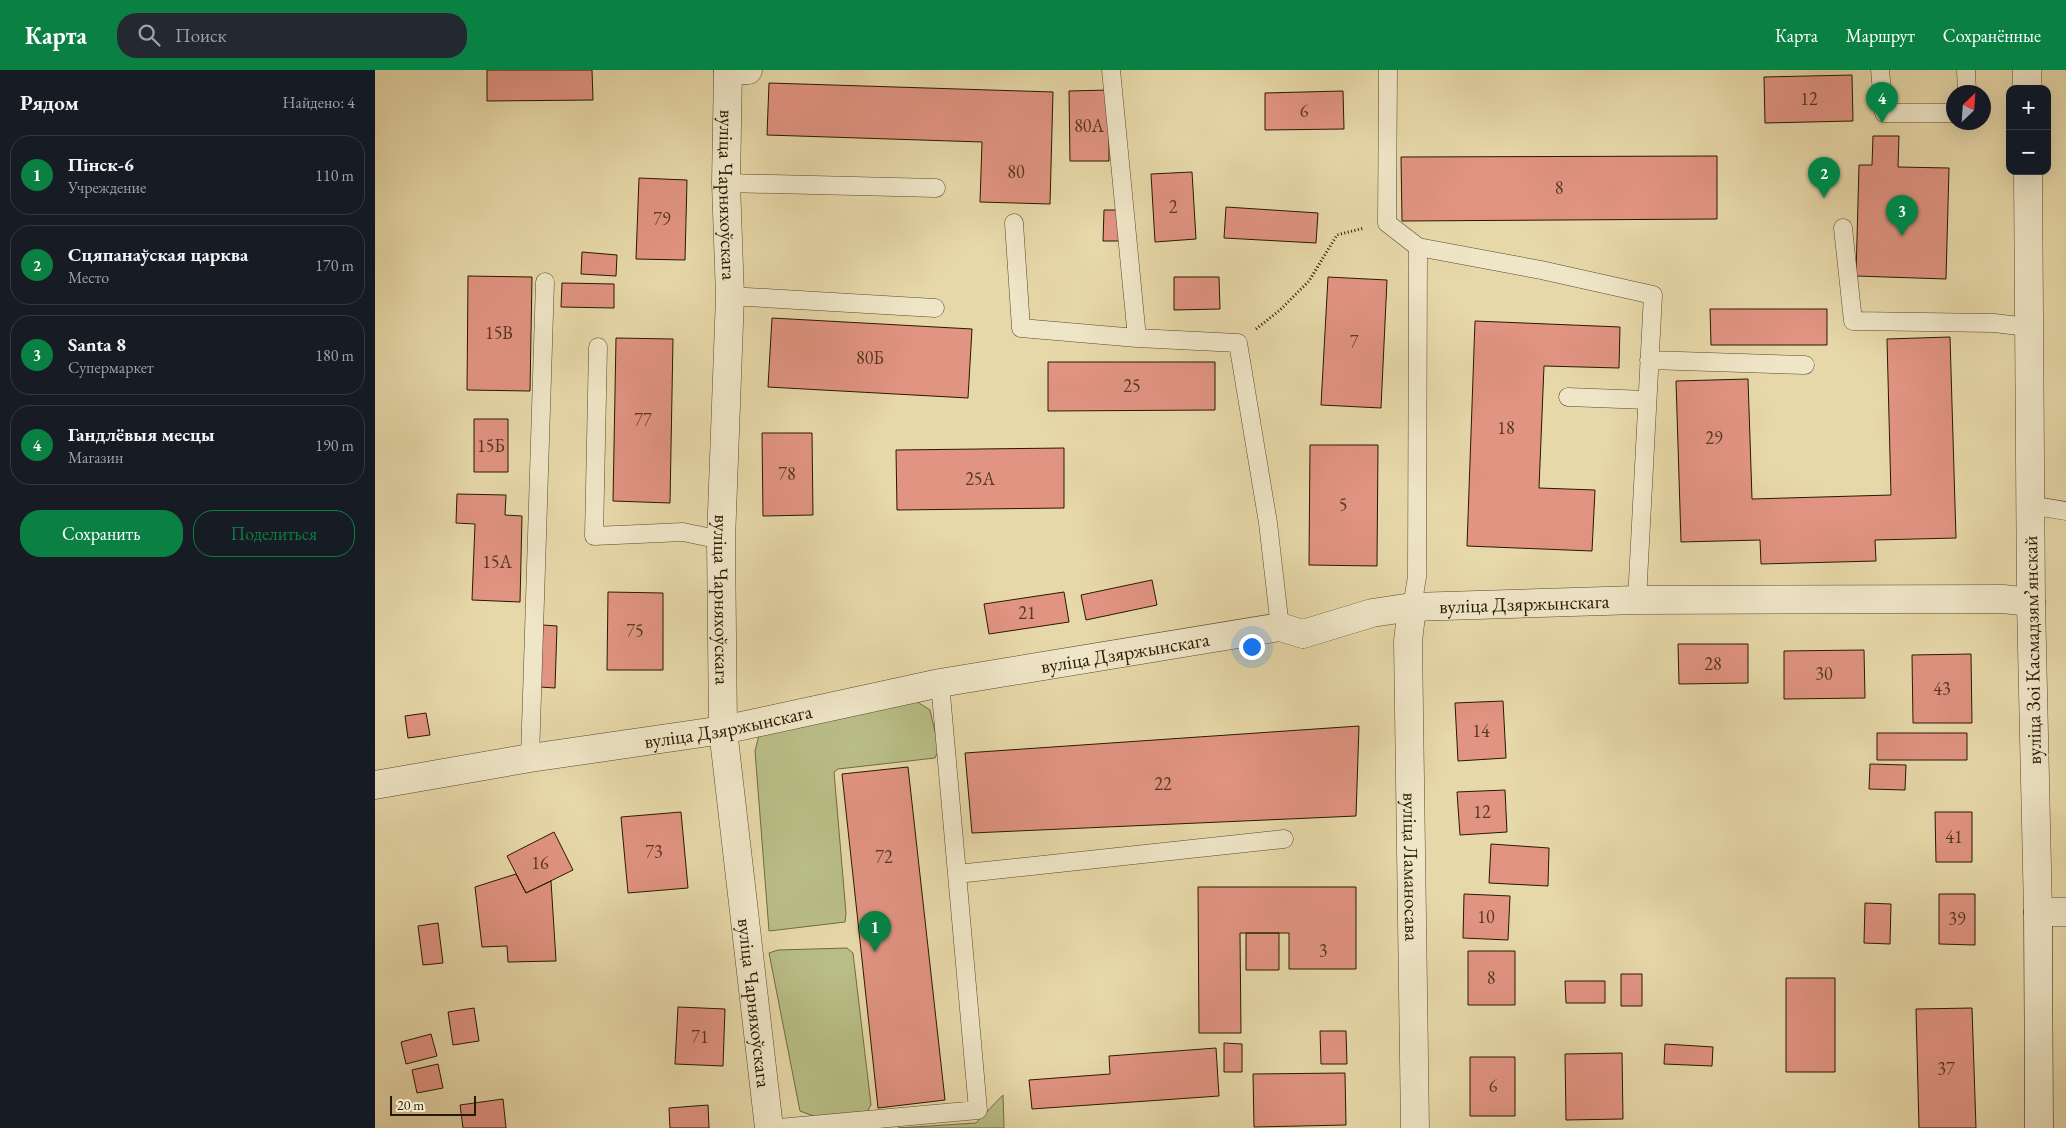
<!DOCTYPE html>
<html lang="ru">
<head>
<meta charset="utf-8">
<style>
  body { margin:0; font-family:"EB Garamond",serif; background:#242831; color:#f1f3f6 }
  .controls { position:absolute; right:15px; top:15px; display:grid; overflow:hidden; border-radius:10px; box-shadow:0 5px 20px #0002 }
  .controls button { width:45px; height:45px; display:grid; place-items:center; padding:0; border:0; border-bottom:1px solid #363941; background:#171b24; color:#f1f3f6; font:25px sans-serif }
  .compass { position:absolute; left:1571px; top:15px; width:45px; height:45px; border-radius:50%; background:#171b24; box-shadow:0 5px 20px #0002; rotate:25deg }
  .scale { position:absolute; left:15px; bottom:12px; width:86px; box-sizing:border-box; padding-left:5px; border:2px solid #281802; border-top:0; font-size:14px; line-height:18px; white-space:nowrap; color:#281802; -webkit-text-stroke:4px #efe6c7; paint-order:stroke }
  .you { position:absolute; left:876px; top:576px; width:18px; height:18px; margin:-12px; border:4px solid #fff; border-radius:50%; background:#1a73e8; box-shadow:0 0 0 8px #1a73e833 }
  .badge { display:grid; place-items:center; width:32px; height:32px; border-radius:50%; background:#0b8043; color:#fff; font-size:16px; font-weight:700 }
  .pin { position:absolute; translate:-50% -41px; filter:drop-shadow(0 1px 2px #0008) }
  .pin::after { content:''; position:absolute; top:26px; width:18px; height:15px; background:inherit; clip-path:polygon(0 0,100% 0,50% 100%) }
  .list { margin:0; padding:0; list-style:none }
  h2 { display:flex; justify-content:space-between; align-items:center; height:65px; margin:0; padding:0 20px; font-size:21px }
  h2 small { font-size:16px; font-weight:400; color:#9ea1a6 }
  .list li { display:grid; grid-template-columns:32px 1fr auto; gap:15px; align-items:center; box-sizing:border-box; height:80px; margin:0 10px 10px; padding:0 10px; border:1px solid #363941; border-radius:20px }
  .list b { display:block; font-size:19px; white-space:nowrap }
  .list p { margin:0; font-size:16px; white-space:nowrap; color:#9ea1a6 }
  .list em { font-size:16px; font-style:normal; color:#9ea1a6 }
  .actions { display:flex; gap:10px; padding:15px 20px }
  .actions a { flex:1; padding:11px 0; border:1px solid #0b8043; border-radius:20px; text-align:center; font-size:18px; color:#0b8043 }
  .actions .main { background:#0b8043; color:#fff }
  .icon { flex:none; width:28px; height:28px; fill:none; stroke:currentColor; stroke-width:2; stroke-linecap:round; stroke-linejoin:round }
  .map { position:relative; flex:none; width:1691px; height:1058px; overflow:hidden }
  header { display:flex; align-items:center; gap:30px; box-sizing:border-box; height:70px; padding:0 25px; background:#0b8043; color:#fff }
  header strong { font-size:24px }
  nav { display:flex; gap:28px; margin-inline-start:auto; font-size:18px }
  .search { width:350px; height:45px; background:#242831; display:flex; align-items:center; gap:12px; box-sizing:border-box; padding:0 18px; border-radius:20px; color:#9ea1a6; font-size:19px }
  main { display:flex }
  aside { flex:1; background:#171b24 }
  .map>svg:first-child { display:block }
  .green { fill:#b9be86; stroke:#706b44 }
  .building { fill:#e19482; stroke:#281802 }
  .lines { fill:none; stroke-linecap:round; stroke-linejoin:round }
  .service-casing { stroke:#58482c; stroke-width:19 }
  .minor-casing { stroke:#58482c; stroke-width:29 }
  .tertiary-casing { stroke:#58482c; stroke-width:29 }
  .secondary-casing { stroke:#281802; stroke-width:29 }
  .path { stroke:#281802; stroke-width:3; stroke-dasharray:1 2.5; stroke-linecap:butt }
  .service { stroke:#efe6c7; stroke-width:18 }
  .minor { stroke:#efe6c7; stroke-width:28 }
  .tertiary { stroke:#efe6c7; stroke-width:28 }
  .secondary { stroke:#efe6c7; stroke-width:28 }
  .labels { text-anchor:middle; stroke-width:4; stroke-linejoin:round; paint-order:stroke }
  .number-label { font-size:18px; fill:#563722 }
  .street-label { font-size:20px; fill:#281802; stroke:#efe6c7 }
</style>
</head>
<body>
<header>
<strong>Карта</strong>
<div class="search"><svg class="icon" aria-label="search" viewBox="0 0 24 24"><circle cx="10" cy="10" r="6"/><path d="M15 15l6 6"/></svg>Поиск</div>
<nav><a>Карта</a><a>Маршрут</a><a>Сохранённые</a></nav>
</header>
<main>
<aside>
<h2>Рядом<small>Найдено: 4</small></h2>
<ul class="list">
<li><span class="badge">1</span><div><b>Пінск-6</b><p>Учреждение</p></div><em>110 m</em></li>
<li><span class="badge">2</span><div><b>Сцяпанаўская царква</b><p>Место</p></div><em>170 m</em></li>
<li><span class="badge">3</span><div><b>Santa 8</b><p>Супермаркет</p></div><em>180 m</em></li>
<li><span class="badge">4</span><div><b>Гандлёвыя месцы</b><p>Магазин</p></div><em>190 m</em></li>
</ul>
<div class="actions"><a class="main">Сохранить</a><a>Поделиться</a></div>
</aside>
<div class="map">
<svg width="1691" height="1058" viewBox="0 0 1691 1058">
  <rect width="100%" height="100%" fill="#e7d8a9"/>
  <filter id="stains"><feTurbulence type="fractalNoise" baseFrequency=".004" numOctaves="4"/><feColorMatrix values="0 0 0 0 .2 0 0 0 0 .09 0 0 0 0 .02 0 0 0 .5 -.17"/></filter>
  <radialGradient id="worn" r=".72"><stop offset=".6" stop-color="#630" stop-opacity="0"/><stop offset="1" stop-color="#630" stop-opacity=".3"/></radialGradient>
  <path class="green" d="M541 631 555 640 564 679 560 688 463 699 459 702 471 843 470 852 394 861 380 681 384 665Z
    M472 878 478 883 496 1035 492 1042 444 1048 425 1041 394 883 403 880Z
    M628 1025 629 1058H523L601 1053Z"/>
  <path class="building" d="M112 0H217L218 30 112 31Z
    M1477 5 1478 51 1390 53 1389 7Z
    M394 13 678 22 675 134 605 132 607 72 392 65Z
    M734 20V91H695L694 21Z
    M968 21 969 59 890 60V23Z
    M1498 66H1524L1523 97 1574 98 1571 209 1481 206 1484 95H1497Z
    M1342 86V149L1027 151 1026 87Z
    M817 102 821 169 780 172 776 104Z
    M264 108 312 110 310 190 261 189Z
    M851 137 943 143 941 173 849 168Z
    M729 140H745V171H728Z
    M207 182 242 185 241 206 206 204Z
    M93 206 157 207 155 321 92 320Z
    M799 207H844L845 239 799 240Z
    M953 207 1012 210 1006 338 946 335Z
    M187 213 239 214V238L186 237Z
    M1335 239H1452V275H1336Z
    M397 248 597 259 593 328 393 317Z
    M1100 251 1245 257 1244 298 1169 296 1164 418 1220 420 1217 481 1092 476Z
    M1575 267 1581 468 1500 470 1501 491 1386 494 1385 470 1306 472 1301 311 1373 309 1377 429 1516 425 1512 269Z
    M241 268 298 269 295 433 238 431Z
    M673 292H840V340L673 341Z
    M99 349H133V402H99Z
    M387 363H437L438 445 388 446Z
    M935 375H1003L1002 496 934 495Z
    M689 378V438L522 440 521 380Z
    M82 424 131 425 130 445 147 446 145 532 97 530 100 454 81 453Z
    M777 510 782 535 711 550 706 525Z
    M233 522 288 523V600H232Z
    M689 522 694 552 614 564 609 534Z
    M168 555 182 556 180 618 165 617Z
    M1303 574H1373V613L1304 614Z
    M1489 580 1490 628 1409 629V581Z
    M1596 584 1597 653H1538L1537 585Z
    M1128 631 1131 688 1083 691 1080 633Z
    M51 643 55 665 33 668 30 646Z
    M984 656 981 746 597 763 590 683Z
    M1502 663H1592V690H1502Z
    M1495 694 1531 695 1530 720 1494 719Z
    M533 697 570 1030 503 1038 467 704Z
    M1130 720 1132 762 1085 765 1082 722Z
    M306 742 313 818 253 823 246 747Z
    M1560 742H1597V792H1561Z
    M179 762 198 800 151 823 132 786Z
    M1116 774 1174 778 1173 816 1114 813Z
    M141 804 151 823 176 811 181 891 133 892 132 876 107 877 100 817Z
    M823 817H981V899H914V863H865L866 963H824Z
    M1089 824 1135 826 1133 870 1088 868Z
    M1564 824H1600V875L1564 874Z
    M1490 833 1516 834 1515 874 1489 873Z
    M63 853 68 893 48 895 43 856Z
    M871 863H904V900H871Z
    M1093 881H1140V935H1093Z
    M1246 904H1267V936H1246Z
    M1411 908H1460V1002H1411Z
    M1190 911H1230V933H1191Z
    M303 937 350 939 348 996 300 994Z
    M99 938 104 971 78 975 73 942Z
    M1597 938 1601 1058H1544L1541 939Z
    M945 961H971L972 994H946Z
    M56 964 62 986 31 994 26 972Z
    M849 973 867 974V1002H849Z
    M1290 974 1338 977 1337 996 1289 994Z
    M841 978 844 1026 657 1039 654 1010 735 1004 734 986Z
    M1247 983 1248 1049 1191 1050 1190 984Z
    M1095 987H1140V1046H1095Z
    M63 994 68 1018 42 1023 37 1000Z
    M970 1003 971 1055 879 1057 878 1004Z
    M128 1029 131 1058H88L85 1035Z
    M333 1035 334 1058H295L294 1038Z"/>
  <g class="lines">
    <defs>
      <path id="service" d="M736 0 762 268
        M1013 0 1012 153 1043 177 1166 200 1278 225 1262 530
        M1505 0 1509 43H1578
        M1591 0 1592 22
        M351 113 561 118
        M639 153 646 258 762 268 863 273 893 453 905 557
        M1468 158 1478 251 1619 253 1653 257
        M355 226 560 238
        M223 277 219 466 308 462 346 470
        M1274 290 1430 295
        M1193 327 1272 330
        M1655 435 1691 441
        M1037 537 1042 507 1043 177
        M155 688 170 212
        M582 804 909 769
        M404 1058 603 1040 565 613"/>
      <g id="minor">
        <path d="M353 1 373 0"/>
        <path id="s1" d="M1037 537 1033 571 1040 1058"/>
      </g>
      <g id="tertiary">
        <path id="s2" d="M353 0 351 113 355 226 346 470 348 660 394 1058"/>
        <path d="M1652 0V19"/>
        <path d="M1653 101 1656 532 1663 842H1691"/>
        <path id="s3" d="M0 715 155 688 348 660 565 613 905 557 928 564 997 543 1037 537 1262 530 1628 529 1656 532"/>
      </g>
      <path id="secondary" d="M1663 842 1664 1058"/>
    </defs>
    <use href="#service" class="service-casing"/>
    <use href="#minor" class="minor-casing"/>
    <use href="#tertiary" class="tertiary-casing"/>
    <use href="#secondary" class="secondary-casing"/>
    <path class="path" d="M881 259 905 240 934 211 962 165 989 158"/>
    <use href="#service" class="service"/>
    <use href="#minor" class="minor"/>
    <use href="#tertiary" class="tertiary"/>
    <use href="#secondary" class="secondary"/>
  </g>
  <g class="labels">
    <g class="number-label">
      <text x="1434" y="35">12</text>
      <text x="929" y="47">6</text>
      <text x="714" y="62">80А</text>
      <text x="641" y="108">80</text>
      <text x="1184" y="124">8</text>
      <text x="798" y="143">2</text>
      <text x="287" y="155">79</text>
      <text x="124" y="269">15В</text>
      <text x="979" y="278">7</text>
      <text x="495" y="294">80Б</text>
      <text x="757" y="322">25</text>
      <text x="268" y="356">77</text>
      <text x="1131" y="364">18</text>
      <text x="1339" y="374">29</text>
      <text x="116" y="382">15Б</text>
      <text x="412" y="410">78</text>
      <text x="605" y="415">25А</text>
      <text x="968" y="441">5</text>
      <text x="122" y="498">15А</text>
      <text x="652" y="549">21</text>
      <text x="260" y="567">75</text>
      <text x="1338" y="600">28</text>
      <text x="1449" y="610">30</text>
      <text x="1567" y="625">43</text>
      <text x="1106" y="667">14</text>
      <text x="788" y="720">22</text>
      <text x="1107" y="748">12</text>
      <text x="1579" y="773">41</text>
      <text x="279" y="788">73</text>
      <text x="509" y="793">72</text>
      <text x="165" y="799">16</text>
      <text x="1111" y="853">10</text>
      <text x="1582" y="855">39</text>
      <text x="948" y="887">3</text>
      <text x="1116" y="914">8</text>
      <text x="325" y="973">71</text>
      <text x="1571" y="1005">37</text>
      <text x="1118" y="1022">6</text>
    </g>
    <g class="street-label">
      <text dy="7" stroke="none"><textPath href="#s2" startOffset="125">вуліца Чарняхоўскага</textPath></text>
      <text dy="7" stroke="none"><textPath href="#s2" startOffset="530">вуліца Чарняхоўскага</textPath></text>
      <text dy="7" stroke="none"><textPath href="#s3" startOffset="1168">вуліца Дзяржынскага</textPath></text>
      <text transform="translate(1657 580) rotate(-91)" y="7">вуліца Зоі Касмадзямʼянскай</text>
      <text dy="7" stroke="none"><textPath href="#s3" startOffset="762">вуліца Дзяржынскага</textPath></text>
      <text dy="7" stroke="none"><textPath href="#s3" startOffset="358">вуліца Дзяржынскага</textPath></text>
      <text dy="7" stroke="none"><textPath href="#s1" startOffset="260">вуліца Ламаносава</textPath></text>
      <text dy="7" stroke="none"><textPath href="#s2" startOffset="935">вуліца Чарняхоўскага</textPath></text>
    </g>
  </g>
  <rect width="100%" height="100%" filter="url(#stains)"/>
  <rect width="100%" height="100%" fill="url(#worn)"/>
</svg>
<div class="controls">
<button>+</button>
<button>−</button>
</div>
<svg class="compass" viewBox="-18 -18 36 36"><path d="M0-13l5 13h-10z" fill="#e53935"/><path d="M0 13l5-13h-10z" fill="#9ea1a6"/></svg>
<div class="scale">20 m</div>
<div class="you"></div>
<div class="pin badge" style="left:500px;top:882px">1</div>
<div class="pin badge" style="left:1449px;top:128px">2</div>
<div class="pin badge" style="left:1527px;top:166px">3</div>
<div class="pin badge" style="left:1507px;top:53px">4</div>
</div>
</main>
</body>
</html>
